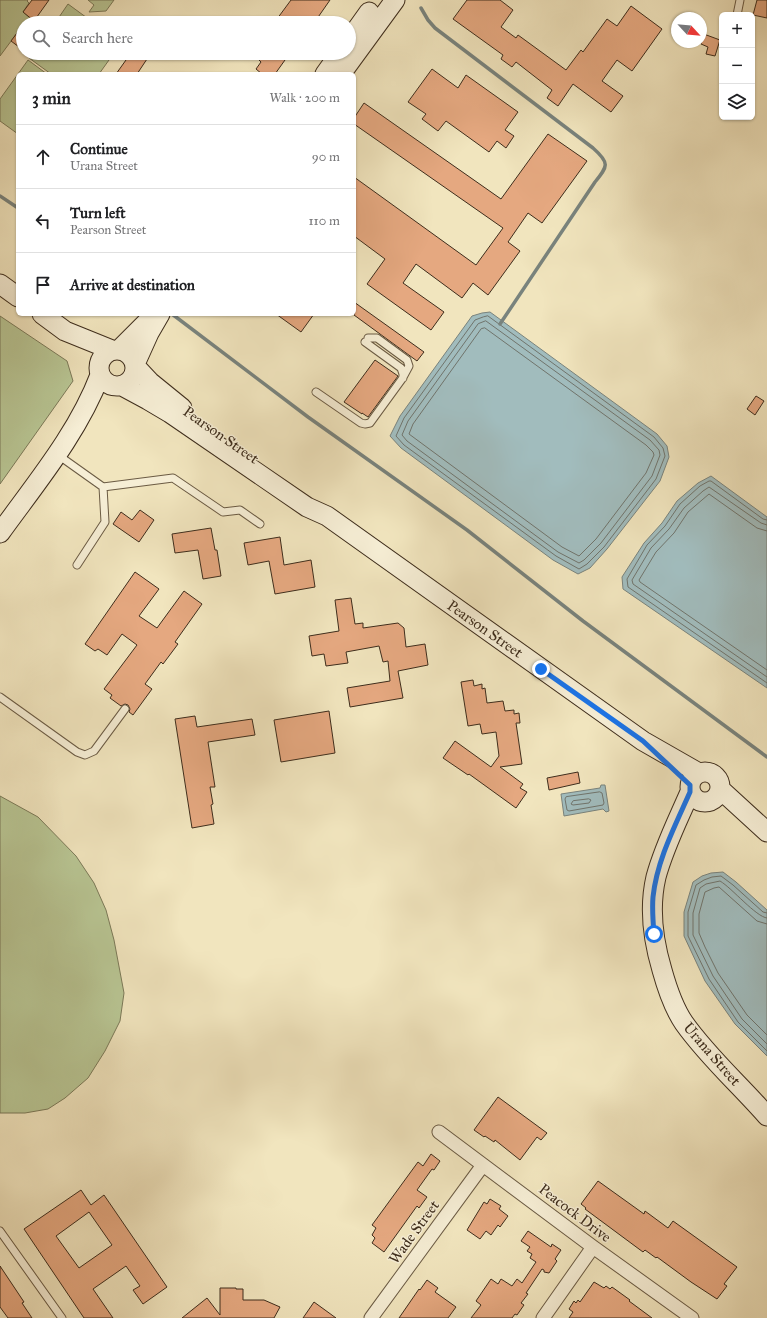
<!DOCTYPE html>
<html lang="en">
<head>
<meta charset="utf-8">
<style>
  body { margin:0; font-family:"IM FELL Great Primer",serif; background:#f6f6f6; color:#202124 }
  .controls { position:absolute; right:12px; top:12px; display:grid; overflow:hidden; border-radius:6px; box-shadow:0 1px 3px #0004 }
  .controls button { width:36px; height:36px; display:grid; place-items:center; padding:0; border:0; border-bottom:1px solid #e0e0e0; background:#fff; color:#202124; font:20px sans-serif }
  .compass { position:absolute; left:671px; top:12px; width:36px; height:36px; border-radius:50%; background:#fff; box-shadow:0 1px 3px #0004; rotate:116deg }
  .stop { position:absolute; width:12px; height:12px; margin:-9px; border:3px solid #1a73e8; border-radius:50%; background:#fff }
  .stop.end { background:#1a73e8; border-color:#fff; box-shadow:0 1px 4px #0008 }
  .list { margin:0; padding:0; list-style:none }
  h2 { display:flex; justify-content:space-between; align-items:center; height:52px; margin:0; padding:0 16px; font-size:17px }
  h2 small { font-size:13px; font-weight:400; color:#757577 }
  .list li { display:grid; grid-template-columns:26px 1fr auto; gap:12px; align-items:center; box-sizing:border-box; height:64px; padding:0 16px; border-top:1px solid #e0e0e0 }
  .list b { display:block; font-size:15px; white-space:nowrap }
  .list p { margin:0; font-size:13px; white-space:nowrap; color:#757577 }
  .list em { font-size:13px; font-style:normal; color:#757577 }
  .icon { flex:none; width:22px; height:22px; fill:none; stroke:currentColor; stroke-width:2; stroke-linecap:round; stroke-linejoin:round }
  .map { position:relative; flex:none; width:767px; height:1318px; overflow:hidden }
  .search { position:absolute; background:#fff; box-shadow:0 1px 3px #0004; left:16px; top:16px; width:340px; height:44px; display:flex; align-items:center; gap:10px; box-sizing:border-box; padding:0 14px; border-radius:22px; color:#757577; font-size:15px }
  .panel { position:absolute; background:#fff; box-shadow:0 1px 3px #0004; left:16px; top:72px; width:340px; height:244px; border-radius:6px }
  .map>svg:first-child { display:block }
  .green { fill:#b8c593; stroke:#7b7958 }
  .water { fill:#a1bcbd; stroke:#79837d }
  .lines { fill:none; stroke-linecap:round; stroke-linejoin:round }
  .shore { stroke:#70746c; stroke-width:1 }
  .stream { stroke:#79837d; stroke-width:3.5 }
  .building { fill:#e5a880; stroke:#3e2d1c; fill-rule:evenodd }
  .lane-casing { stroke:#6b5b44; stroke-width:9 }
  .street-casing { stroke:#6b5b44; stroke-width:15 }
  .secondary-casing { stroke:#3e2d1c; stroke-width:21 }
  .lane { stroke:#f6eed5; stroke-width:7 }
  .street { stroke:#f6eed5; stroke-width:13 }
  .secondary { stroke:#f6eed5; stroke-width:19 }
  .route { stroke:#1a73e8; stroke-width:5 }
  .labels { text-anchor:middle; stroke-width:3; stroke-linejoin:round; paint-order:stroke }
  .street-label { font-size:15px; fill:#3e2d1c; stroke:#f6eed5 }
</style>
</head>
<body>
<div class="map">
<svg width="767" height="1318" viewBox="0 0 767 1318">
  <rect width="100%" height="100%" fill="#f1e5be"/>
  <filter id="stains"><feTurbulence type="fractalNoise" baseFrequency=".005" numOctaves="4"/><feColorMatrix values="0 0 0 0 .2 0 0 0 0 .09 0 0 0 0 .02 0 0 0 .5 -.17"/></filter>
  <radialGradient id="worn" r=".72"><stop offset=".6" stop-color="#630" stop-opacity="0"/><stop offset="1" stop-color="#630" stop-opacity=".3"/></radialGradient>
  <path class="green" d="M0 0H28L27 1 29 3 23 12 35 22 34 23H23V25L0 56Z
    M88 0H114L106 11 89 12 94 5Z
    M68 4 94 23H55Z
    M33 53H114L99 74H51L29 58Z
    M28 60 47 74H18Z
    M18 74V134L0 121V99Z
    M0 316 67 361 73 381 0 484Z
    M0 796 38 817 76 856 94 883 106 910 114 940 124 993 120 1021 105 1051 88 1078 65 1098 48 1109 25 1113H0Z"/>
  <path class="water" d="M490 312 657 434 667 446 669 457 660 481 607 549 590 568 578 574 553 560 401 448 390 436 400 416 472 316 482 313Z
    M711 476 767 517V688L623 589 622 577 644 543 662 523 677 501 698 483Z
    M601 785H605L609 811 606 812 603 809 564 816 561 794 600 788Z
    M723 872 736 882 767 910V1056L735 1024 705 981 684 936V912L693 882 702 876 711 873Z"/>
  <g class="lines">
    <path class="shore" d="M488 316 654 437 663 448 665 456 656 479 604 547 587 564 579 569 556 556 404 445 396 436 404 418 475 320 483 317Z
      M486 321 650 440 659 450 660 455 652 476 601 543 584 560 579 563 558 552 407 441 402 435 408 421 478 324Z
      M485 328 646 445 653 452 654 455 646 473 596 539 579 556 562 547 409 434 413 424 481 329Z
      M767 520 763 519 711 481H709L700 486 680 504 665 526 647 545 627 579 628 587 767 683
      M767 525 761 523 709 487 703 491 684 508 669 529 651 548 632 580 633 584 767 677
      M767 531 757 528 709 494 688 512 674 533 656 552 639 580 640 582 767 670
      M600 792 602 793 604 803 603 805 569 811 567 810 565 799 566 797Z
      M589 799 591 800 589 803 573 805 571 804 573 801Z
      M767 913 763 912 733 885 721 876 712 877 704 880 696 885 688 912V936L709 979 738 1022 767 1051
      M767 918C756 917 732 888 720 881L706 884 700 888 693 913V935L713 976 742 1019 767 1044
      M767 924 757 921 719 887 714 888 705 892 699 914V933L705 947 718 973 747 1015 767 1035"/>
    <path class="stream" d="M421 8 428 20 435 28 593 148C610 163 608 166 595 182L500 324
      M0 196 18 208
      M172 314 308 417 467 530 583 621 767 757"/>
  </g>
  <path class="building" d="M32 0H49L34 21 23 12Z
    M291 0H330L314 23H274Z
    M467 0H500L513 10 501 27 516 38 518 35 566 70 581 50 583 52 607 19 617 26 631 6 662 29 632 71 617 60 602 81 623 96 611 112 573 84 558 106 547 98 552 90 516 62 512 67 501 59 503 55 453 19Z
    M757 0H767V18L753 15Z
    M23 25V50L11 41Z
    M701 33 720 40 715 56 706 54 708 47 701 44Z
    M131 53H151L137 74H116Z
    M262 53H290L275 74H262L256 69 261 62 258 59Z
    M432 69 458 88 466 75 518 112 505 130 514 136 506 148 497 141 489 152 446 121 438 131 422 119 426 114 408 102Z
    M364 103 501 199 548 134 587 161 542 223 528 213 508 242 520 251 488 295 473 283 462 298 416 264 403 283 444 312 431 330 367 284 385 259 354 236V177L476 265 503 228 354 124V118Z
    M354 302 424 352 417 361 354 315Z
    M276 314H314L301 332Z
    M375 360 398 376 368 417 362 413V414L344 402Z
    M756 396 764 401 755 415 747 409Z
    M140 510 154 520 139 542 113 524 121 512 132 520Z
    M211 528 215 550H217L221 576 203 579 198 550 175 553 172 534Z
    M280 537 284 565 311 560 315 587 275 594 269 561 248 565 244 543Z
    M135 572 159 589 139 616 157 628 184 591 202 604 175 642 178 644 163 664 161 662 145 684 152 689 133 715 129 712 130 709 128 705 125 704 121 706 110 698 112 695 104 689 137 645 122 634 107 655 98 649 95 651 85 644Z
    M351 598 355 624 363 623V628L398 623 404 628 406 647 425 644 428 665 398 671 403 698 350 707 347 688 390 681 388 661 383 662 379 646 346 652 348 663 326 666 324 654 312 656 309 636 339 631 335 600Z
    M473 680 474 686 482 684V689L485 688 487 703 503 701 505 711 514 710V714L519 713 520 723H516L522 764 500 767 523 784 520 788 527 792 516 808 469 774 468 775 443 758 455 741 491 767 499 756 496 732 482 734 480 724 468 726 461 682Z
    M329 711 335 753 281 762 274 720Z
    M195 716 197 727 252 719 255 735 208 742 215 787H210L213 804 211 805 214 824 192 828 175 719Z
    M578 772 580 783 549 790 547 778Z
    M498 1097 547 1133 541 1140 537 1137 520 1160 495 1140 494 1142 485 1136 484 1137 474 1130Z
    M431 1154 440 1161 434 1170 432 1169 417 1190 427 1197 419 1208 417 1206 384 1252 372 1243 375 1238 372 1235 376 1228 372 1225 418 1162 423 1166Z
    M598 1181 644 1214 645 1211 668 1228 673 1221 737 1267 724 1284 727 1286 717 1299 691 1282 657 1257 656 1258 645 1250 643 1252 585 1209 586 1208 581 1204Z
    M81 1190 91 1205 104 1195 167 1287 143 1304 133 1290 140 1286 126 1266 93 1289 113 1318H84L24 1229ZM89 1212 112 1245 79 1268 56 1236Z
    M490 1199 501 1206 499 1209 508 1216 500 1227 498 1225 491 1235 486 1231 480 1239 467 1230 484 1202 487 1204Z
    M528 1231 551 1247 552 1244 561 1250 555 1259 557 1261 549 1273 544 1272V1270L542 1269 526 1293 528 1294 521 1303 524 1305 517 1315 515 1314 512 1318H471L481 1305 476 1301 491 1279 498 1284 501 1279 512 1286 517 1279 522 1283 536 1262 530 1258 532 1254 527 1251 530 1247 521 1241Z
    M0 1266 24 1302 22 1303 32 1318H8L0 1307Z
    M427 1280 438 1288 435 1292 456 1307 448 1318H399L419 1289 420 1290Z
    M594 1282 604 1288 606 1286 610 1289 612 1287 630 1300 629 1301 652 1318H569L573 1312 569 1309 574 1301 576 1303 578 1300 580 1302Z
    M220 1288H236V1289H243V1300H264L280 1307 274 1318H182L207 1298 220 1315Z
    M314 1302 336 1318H303Z"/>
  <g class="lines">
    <defs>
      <path id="lane" d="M737 15 740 0
        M365 342 401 368 403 374V378
        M316 392 361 423 365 424 370 423 402 379 409 366 407 360 377 338H368
        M58 455 103 487 105 522 77 565
        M103 487 173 478 223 512 240 510 260 524
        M0 697 77 752 85 755 94 751 125 709
        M0 1231 62 1318"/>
      <path id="street" d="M439 1132 593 1247 692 1318
        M371 1318 483 1165
        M543 1318 593 1247"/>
      <path id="secondary" d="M349 40 369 12
        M325 74 340 53
        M341 74 395 0
        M0 284 18 297
        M42 314 65 331 112 350
        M99 368a18 18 0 1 1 36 0a18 18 0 1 1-36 0Z
        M119 350 147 322 151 316
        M135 364 149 333 160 314
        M135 366 150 382 182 408
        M122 386 148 400 170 413 307 507 327 516 643 741 699 773
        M0 533C36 483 78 433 100 375
        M690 787a15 15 0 1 1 30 0a15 15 0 1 1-30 0Z
        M720 789 767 832
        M690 792C678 820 664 847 656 877 649 907 653 940 662 970 667 988 673 1007 684 1023 708 1057 740 1085 767 1116"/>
    </defs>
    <use href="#lane" class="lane-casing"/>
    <use href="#street" class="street-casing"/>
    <use href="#secondary" class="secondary-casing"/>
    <use href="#lane" class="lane"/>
    <use href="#street" class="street"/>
    <use href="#secondary" class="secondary"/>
  </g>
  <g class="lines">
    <path class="route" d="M541 669 643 741 690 785V792C675 826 657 860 653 897 652 909 653 922 654 934"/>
  </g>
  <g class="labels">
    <g class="street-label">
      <text transform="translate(221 435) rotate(35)" y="5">Pearson Street</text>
      <text transform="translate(485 629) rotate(35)" y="5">Pearson Street</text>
      <text transform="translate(712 1054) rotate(49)" y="5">Urana Street</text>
      <text transform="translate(575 1213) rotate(37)" y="5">Peacock Drive</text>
      <text transform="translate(414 1232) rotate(-54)" y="5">Wade Street</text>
    </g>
  </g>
  <rect width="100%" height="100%" filter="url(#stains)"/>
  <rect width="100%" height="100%" fill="url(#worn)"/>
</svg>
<div class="controls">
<button>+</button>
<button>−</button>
<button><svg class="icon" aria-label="layers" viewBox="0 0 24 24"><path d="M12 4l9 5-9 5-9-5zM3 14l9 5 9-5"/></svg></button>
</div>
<svg class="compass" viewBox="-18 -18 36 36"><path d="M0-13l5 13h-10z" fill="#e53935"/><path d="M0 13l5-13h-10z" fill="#757577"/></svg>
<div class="stop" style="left:654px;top:934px"></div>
<div class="stop end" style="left:541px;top:669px"></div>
<div class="search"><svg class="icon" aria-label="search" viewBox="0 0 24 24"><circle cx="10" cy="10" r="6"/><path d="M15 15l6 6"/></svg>Search here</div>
<section class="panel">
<h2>3 min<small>Walk · 200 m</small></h2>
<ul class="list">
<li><svg class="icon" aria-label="ahead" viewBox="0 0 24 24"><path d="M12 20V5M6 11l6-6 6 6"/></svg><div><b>Continue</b><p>Urana Street</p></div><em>90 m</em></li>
<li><svg class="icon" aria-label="left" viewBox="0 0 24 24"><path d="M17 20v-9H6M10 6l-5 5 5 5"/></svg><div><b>Turn left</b><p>Pearson Street</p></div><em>110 m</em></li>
<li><svg class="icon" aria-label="arrive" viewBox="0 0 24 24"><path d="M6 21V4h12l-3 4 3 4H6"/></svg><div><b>Arrive at destination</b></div></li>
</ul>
</section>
</div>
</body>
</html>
